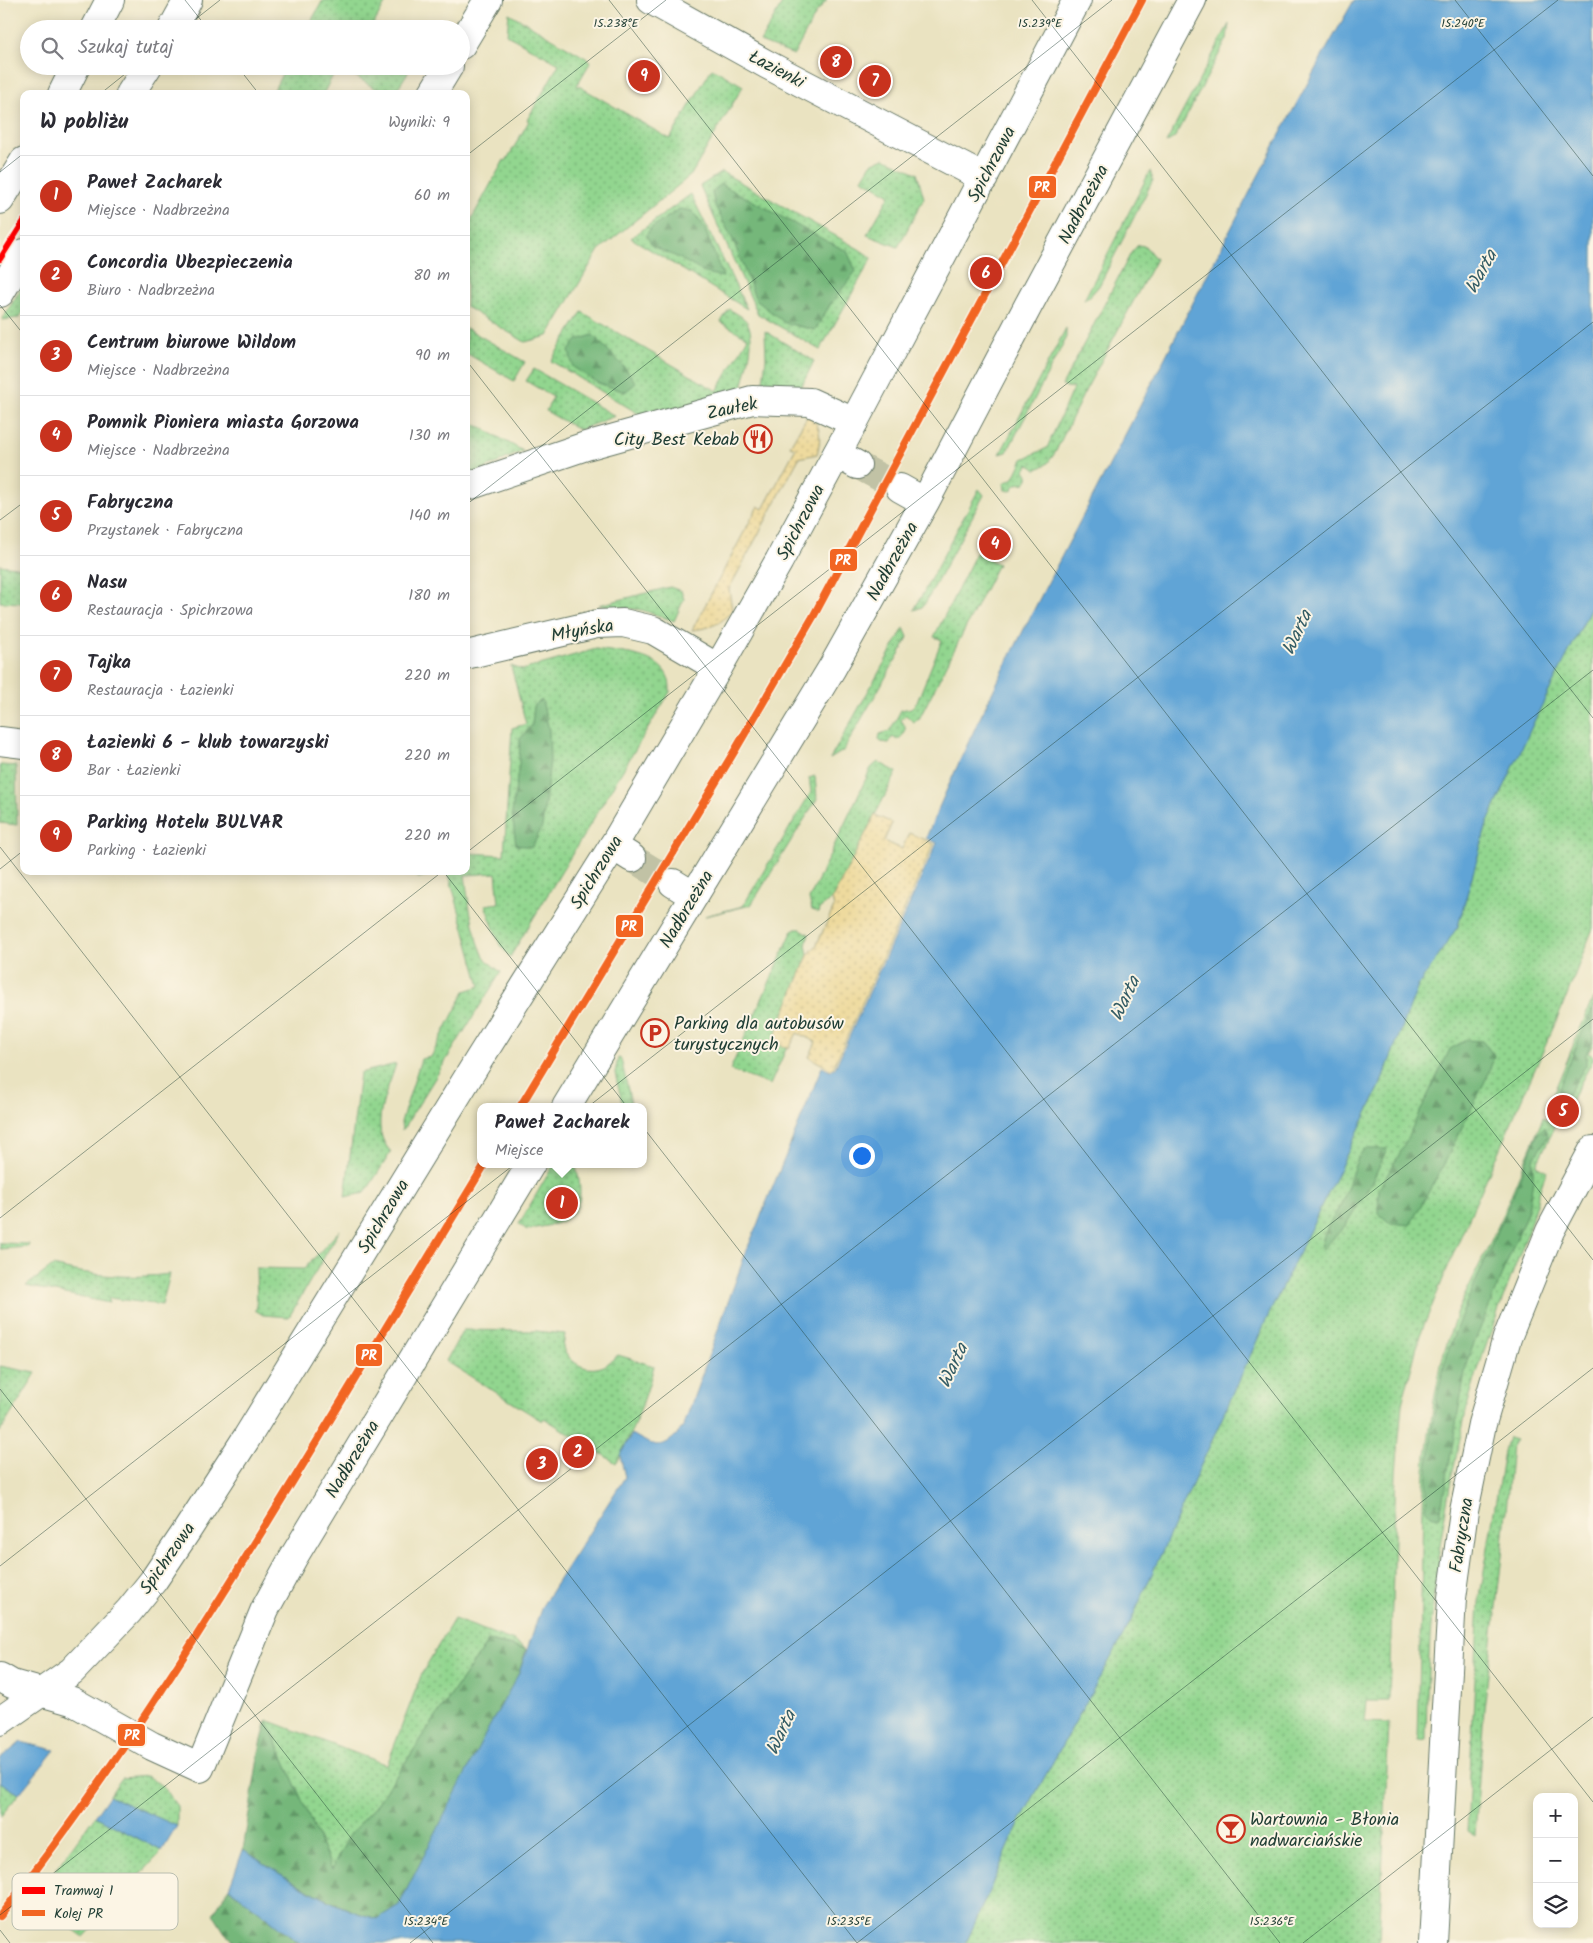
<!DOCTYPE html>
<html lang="pl">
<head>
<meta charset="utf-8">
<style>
  body { margin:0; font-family:Kalam,sans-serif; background:#f7f7f7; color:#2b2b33 }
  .controls { position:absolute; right:15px; bottom:15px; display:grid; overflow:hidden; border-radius:10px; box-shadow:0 2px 12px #0003 }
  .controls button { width:45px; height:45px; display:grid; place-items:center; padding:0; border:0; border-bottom:1px solid #e1e1e2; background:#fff; color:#2b2b33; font:25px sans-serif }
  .you { position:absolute; left:861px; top:1155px; width:18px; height:18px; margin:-12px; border:4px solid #fff; border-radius:50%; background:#1a73e8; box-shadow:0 0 0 8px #1a73e833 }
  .badge { display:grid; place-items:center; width:32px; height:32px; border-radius:50%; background:#c8321e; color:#fff; font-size:16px; font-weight:700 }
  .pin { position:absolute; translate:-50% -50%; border:2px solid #fff; box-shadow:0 1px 5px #0006 }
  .popup { position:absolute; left:477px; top:1103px; width:170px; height:65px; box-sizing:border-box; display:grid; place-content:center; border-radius:10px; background:#fff; filter:drop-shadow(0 1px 4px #0005); font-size:16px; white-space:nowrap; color:#7c7c81 }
  .popup b { font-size:19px; color:#2b2b33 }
  .popup::after { content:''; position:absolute; left:50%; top:100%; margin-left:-10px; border:10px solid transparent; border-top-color:#fff }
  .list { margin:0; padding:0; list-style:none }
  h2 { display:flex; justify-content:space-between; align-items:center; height:65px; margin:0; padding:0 20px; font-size:21px }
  h2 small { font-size:16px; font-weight:400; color:#7c7c81 }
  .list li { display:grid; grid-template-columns:32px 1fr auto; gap:15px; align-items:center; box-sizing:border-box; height:80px; padding:0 20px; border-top:1px solid #e1e1e2 }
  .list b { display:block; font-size:19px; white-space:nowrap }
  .list p { margin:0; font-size:16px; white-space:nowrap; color:#7c7c81 }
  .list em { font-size:16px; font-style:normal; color:#7c7c81 }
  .icon { flex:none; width:28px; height:28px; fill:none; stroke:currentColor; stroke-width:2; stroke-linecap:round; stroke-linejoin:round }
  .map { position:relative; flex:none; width:1593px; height:1943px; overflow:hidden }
  .search { position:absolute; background:#fff; box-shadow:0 2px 12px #0003; left:20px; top:20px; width:450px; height:55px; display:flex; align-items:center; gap:12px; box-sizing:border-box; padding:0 18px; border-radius:28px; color:#7c7c81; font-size:19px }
  .panel { position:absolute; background:#fff; box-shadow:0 2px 12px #0003; left:20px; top:90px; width:450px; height:785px; border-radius:10px }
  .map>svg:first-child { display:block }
  .grass { fill:url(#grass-dots); stroke:#588a62 }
  .forest { fill:url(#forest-firs); stroke:#4a7a57 }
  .sand { fill:url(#sand-dots); stroke:#868c69 }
  .water { fill:#61a4d6; stroke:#407085 }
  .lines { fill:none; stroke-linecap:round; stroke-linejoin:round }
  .minor-tunnel { stroke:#c1c2a5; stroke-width:28; stroke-dasharray:28 14; stroke-linecap:butt }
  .minor-casing { stroke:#667765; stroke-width:30 }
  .tertiary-casing { stroke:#667765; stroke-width:30 }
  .minor { stroke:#fff; stroke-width:28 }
  .tertiary { stroke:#fff; stroke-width:28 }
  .rail-1-casing { stroke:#fcf5e5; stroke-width:11 }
  .rail-1 { stroke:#f26522; stroke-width:8 }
  .tram-1-casing { stroke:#fcf5e5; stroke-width:10 }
  .tram-1 { stroke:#f00; stroke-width:6 }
  .ticks { fill:none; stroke:#1f3d34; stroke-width:1; stroke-opacity:0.45 }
  .labels { text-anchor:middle; stroke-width:4; stroke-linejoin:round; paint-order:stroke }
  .street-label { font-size:18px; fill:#1f3d34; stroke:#fcf5e5 }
  .poi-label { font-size:18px; fill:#1f3d34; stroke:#fcf5e5; text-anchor:start }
  .water-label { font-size:19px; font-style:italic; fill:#335c65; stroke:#fcf5e5 }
  .key { fill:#fcf5e5; stroke:#babeb0; stroke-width:1 }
  .key-label { font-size:14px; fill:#1f3d34 }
  .ticks-label { font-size:12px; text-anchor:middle; fill:#1f3d34; stroke:#fcf5e5; stroke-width:4; stroke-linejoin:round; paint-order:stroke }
  .line-badge { stroke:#fcf5e5; stroke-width:2 }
  .badge-label { font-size:14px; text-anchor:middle; font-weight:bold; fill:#fff }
</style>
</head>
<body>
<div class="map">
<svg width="1593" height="1943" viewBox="0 0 1593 1943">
  <defs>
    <pattern id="grass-dots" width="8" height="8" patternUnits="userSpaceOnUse" patternTransform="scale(1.25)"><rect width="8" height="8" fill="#92d68f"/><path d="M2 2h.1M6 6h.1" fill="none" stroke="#77af76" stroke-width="1.8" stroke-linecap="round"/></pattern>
    <pattern id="forest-firs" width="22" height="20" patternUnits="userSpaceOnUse" patternTransform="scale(1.25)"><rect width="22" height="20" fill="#75b77a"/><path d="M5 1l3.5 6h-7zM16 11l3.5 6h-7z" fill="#5f9665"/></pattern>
    <pattern id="sand-dots" width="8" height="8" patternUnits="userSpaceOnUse" patternTransform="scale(1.25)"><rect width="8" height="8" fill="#eeda9e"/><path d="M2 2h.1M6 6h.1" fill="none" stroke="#ccbc89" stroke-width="1.8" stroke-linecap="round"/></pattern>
  </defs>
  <rect width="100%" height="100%" fill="#fcf5e5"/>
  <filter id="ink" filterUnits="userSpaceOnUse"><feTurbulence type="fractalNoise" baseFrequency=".02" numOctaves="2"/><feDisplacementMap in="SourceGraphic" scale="10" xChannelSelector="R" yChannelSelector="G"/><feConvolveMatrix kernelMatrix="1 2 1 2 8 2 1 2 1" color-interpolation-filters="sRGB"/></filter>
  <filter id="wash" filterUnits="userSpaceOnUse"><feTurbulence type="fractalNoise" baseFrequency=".0096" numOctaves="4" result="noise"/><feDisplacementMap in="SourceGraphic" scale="20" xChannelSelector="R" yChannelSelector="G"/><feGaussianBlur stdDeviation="1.12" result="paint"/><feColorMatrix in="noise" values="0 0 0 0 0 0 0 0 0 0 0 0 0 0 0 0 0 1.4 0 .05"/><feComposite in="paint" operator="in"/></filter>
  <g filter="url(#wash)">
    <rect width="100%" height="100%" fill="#eae3c1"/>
    <path class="grass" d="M323 0H387L371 29H307Z
      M784 0H827L816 13 794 55 760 42Z
      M509 13 591 61 577 85 670 139 712 68 743 86 691 175 599 250 548 336 525 342 466 307V229L504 160 506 161 529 121 527 120 559 64 507 35Z
      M1229 24 1227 39 1180 129 1174 138 1166 143Z
      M286 66H338L323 94H272Z
      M339 66H412L394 94H384Z
      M884 158 917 173 924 198 898 247 867 235 890 195 862 179 871 164Z
      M1150 171 1153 180 1099 286 1089 297 1084 300Z
      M722 172 859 249 872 258 820 350 758 314 700 186Z
      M691 194 747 309 631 238Z
      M1138 245 1145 246 1156 259 1083 395 1055 453 1047 464 1036 470 1029 464 1025 470C1029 476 1030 477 1025 483L1016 484 1011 491 1005 490 1004 483 1014 478 1023 459 1047 448 1073 388 1062 386 1131 253Z
      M24 283V310L19 318 2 320Z
      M729 309C735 313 745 317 748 324 756 340 746 371 742 388L717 400 649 420 551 361 582 312 717 391 748 338 721 322Z
      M466 328 525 362 514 381 466 353Z
      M1066 328V337L1063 344 1007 452 1000 454Z
      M765 331 814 361 801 387 763 382 766 358Z
      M534 369 615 416 579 430 546 411 553 397 526 381Z
      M466 419 523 451 473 474 466 470Z
      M979 489 984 495 926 602 922 607 914 610Z
      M976 553 998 564 919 719 913 722 906 715 901 720 905 726V733L898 740 892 737 889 743 881 742 879 739 880 734 890 731 901 710 911 708 917 702 942 640 934 637Z
      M0 565 24 568V603L0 602Z
      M670 587 681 591 684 599 674 621 642 610 599 605Z
      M1593 604V928L1562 1008 1457 1245 1420 1335 1402 1404 1396 1473 1389 1701H1367L1365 1722 1389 1723 1379 1943H966L1019 1823 1128 1627 1268 1316 1379 1088 1418 986 1458 926 1487 824 1538 713Z
      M904 628 908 637 902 649 843 751 830 759Z
      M596 649C619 653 661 653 669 680 670 684 670 689 670 692L510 957 500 945 485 905 499 903 496 873 465 875C468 901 472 928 482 952 485 960 493 966 501 972L402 1131 401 1122 421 1059 431 1057 465 991 480 986 448 871H466V853L504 855 512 728 526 724 511 666 522 670Z
      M878 762 897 772 832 899 819 909 818 913 812 910 809 899 871 768Z
      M0 765 16 766 17 825 0 823Z
      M815 776 817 799 751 905 705 916 743 906 811 792 809 778Z
      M417 871H444L418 878Z
      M796 929H801L809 934 806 945 808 955 773 1041 787 1047 770 1085 730 1070 792 932Z
      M1593 998V1044L1588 1053 1593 1056V1060L1565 1112 1559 1114 1547 1109Z
      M618 1058 621 1059 632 1107H623L615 1073Z
      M396 1064C388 1091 367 1127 391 1152L365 1193 345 1197 360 1073Z
      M1543 1118 1554 1124 1555 1127 1536 1165 1547 1171C1537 1194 1533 1219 1524 1243 1506 1291 1487 1339 1472 1389 1466 1408 1463 1428 1458 1448 1436 1545 1427 1641 1426 1740L1418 1741 1423 1506 1426 1455 1434 1400 1442 1360 1456 1314 1498 1226Z
      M554 1164H575C581 1184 586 1210 562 1221 552 1226 538 1227 527 1230L519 1224Z
      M340 1230 289 1317 263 1315 255 1310 257 1307 256 1268 304 1269Z
      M0 1242 1 1243 29 1244 28 1247 0 1249Z
      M53 1266C90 1276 132 1279 170 1274L162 1305 109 1298V1303L26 1286Z
      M463 1330 536 1331 565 1334 563 1348C571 1364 588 1374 606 1365 610 1362 614 1358 618 1355L654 1366C645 1401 633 1431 616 1463L544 1418 542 1421 446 1361Z
      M0 1366 36 1373 0 1432Z
      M1508 1438 1515 1440 1512 1444 1502 1556 1484 1709 1475 1836 1467 1831 1479 1602 1504 1451Z
      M454 1619 514 1641 526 1649 488 1641 375 1807 350 1834 332 1870 267 1720 387 1765 422 1673Z
      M147 1776 162 1786 177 1806V1826L109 1796 122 1778Z
      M0 1782 19 1794 0 1817Z
      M95 1816 162 1851 84 1937 33 1900Z"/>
    <path class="forest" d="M720 184C763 205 804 231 847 251L856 271 830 305 815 330 785 323 756 300 733 240 715 206 712 193Z
      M680 209 692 211 704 227 723 277 705 273 679 258 652 246 646 235 651 228Z
      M593 335 626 369 636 383 625 392 598 383 573 367 569 351 577 340Z
      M542 700 549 730 550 761 542 827 532 847 516 845 512 813 519 764 520 739 532 725 534 705Z
      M1593 1007V1039L1586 1054V1065L1565 1099 1560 1104H1552Z
      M1466 1040 1482 1041 1494 1055 1489 1073 1442 1168 1410 1225 1390 1223 1378 1213 1379 1189 1399 1155 1450 1049Z
      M1544 1127 1548 1136 1533 1160V1180L1528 1210 1467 1361 1440 1516C1432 1517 1430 1515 1426 1509 1428 1458 1432 1411 1445 1362 1457 1320 1476 1282 1493 1242 1509 1206 1523 1170 1538 1133Z
      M1364 1149H1387L1372 1182 1345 1226 1321 1251C1321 1231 1337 1215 1344 1197 1351 1180 1353 1163 1364 1149Z
      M488 1641 526 1649 519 1673 488 1729 399 1905 377 1919C328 1905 286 1877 243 1850L259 1752 267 1720 332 1869 350 1834 375 1807Z
      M229 1888 300 1943H236L225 1933 213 1914Z"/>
    <path class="sand" d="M808 415C822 425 821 439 817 454L799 458 729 589 732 610C721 625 709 628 692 630L758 506 763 509 796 448 790 446Z
      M875 815 892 823 884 841 902 849 909 833 934 844 832 1070 809 1057 816 1042 797 1033 789 1049 773 1041 808 955 816 946 834 907 832 899Z"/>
    <path class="water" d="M1354 0H1593V604L1538 713 1487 824 1458 926 1418 986 1379 1088 1268 1316 1128 1627 1019 1823 966 1943H300L229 1888 243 1850C286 1877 328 1906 377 1919L399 1905 488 1729 519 1673 542 1606 625 1477 620 1455 632 1434C656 1448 664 1451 683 1427L746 1252 822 1067 830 1071 835 1068 937 843 926 838C984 698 1058 565 1127 431 1202 287 1273 141 1354 0Z
      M21 1742 55 1750 19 1794 0 1782V1759Z
      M109 1796 177 1826 162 1851 95 1816Z"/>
  </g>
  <g filter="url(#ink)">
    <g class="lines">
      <path class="minor-tunnel" d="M857 465 900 488
        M632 858 673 883"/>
      <defs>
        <path id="minor" d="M651 0 766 64 984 178
          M461 45 488 0
          M432 94 449 66
          M837 454 857 465
          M466 483 471 485 586 446 752 400 810 402 854 422
          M900 488 925 502
          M466 655 597 624 623 623 653 630 718 668
          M0 741 24 744
          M613 846 632 858
          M673 883 694 896
          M566 1107 832 668 925 502 1028 306 1192 0
          M0 1677 12 1684 72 1701 152 1746 200 1768 265 1609 293 1558 531 1164"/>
        <path id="tertiary" d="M95 29 110 0
          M172 29 188 0
          M62 94 76 66
          M130 94 148 66
          M0 200 24 161
          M0 293 24 253
          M0 1721 72 1671 129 1611 153 1581 186 1532 246 1439 478 1061 613 846 718 668 779 561 854 422 1077 0
          M1433 1943 1452 1598 1464 1511 1482 1424 1507 1338 1550 1231 1593 1150"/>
      </defs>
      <use href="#minor" class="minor-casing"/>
      <use href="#tertiary" class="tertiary-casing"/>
      <use href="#minor" class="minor"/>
      <use href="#tertiary" class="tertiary"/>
      <defs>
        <path id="rail-1" d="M520 1107 737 747 813 617 1142 0
          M0 1916C116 1770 213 1612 310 1453 368 1356 427 1261 485 1164"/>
      </defs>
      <use href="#rail-1" class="rail-1-casing"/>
      <use href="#rail-1" class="rail-1"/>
      <defs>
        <path id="tram-1" d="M0 259 24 221"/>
      </defs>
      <use href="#tram-1" class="tram-1-casing"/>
      <use href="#tram-1" class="tram-1"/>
    </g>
  </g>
  <path class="ticks" d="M185 0 208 29M609 0 1593 1260M1032 0 1593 718M1455 0 1593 176M183 29 220 0M237 66 259 94M100 94 135 66M466 156 666 0M0 172 24 153M0 305 24 335M466 360 1593 1802M466 505 1112 0M0 520 24 502M0 847 857 1943M466 853 1558 0M0 869 24 850M443 871 1280 1943M0 1218 443 871M0 1389 433 1943M0 1566 1593 322M0 1915 1593 670M0 1930 10 1943M410 1943 1593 1019M857 1943 1593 1368M1303 1943 1593 1717"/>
  <defs>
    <symbol id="restaurant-ring" viewBox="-11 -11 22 22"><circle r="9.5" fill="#fcf5e5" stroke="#c8321e" stroke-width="1.5"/><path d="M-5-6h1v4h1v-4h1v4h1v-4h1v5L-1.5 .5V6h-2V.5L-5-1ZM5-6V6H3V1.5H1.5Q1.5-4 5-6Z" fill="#c8321e"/></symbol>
    <symbol id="parking-ring" viewBox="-11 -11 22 22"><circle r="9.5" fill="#fcf5e5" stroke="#c8321e" stroke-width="1.5"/><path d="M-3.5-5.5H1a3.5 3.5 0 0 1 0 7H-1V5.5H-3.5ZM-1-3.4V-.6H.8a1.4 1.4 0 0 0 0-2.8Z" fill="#c8321e"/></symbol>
    <symbol id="bar-ring" viewBox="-11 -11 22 22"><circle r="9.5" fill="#fcf5e5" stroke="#c8321e" stroke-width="1.5"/><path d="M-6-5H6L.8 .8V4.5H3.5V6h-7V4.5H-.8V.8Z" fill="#c8321e"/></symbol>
  </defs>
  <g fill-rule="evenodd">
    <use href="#restaurant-ring" x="742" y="423" width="32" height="32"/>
    <use href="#parking-ring" x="639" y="1017" width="32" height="32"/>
    <use href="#bar-ring" x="1215" y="1813" width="32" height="32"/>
  </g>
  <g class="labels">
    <g class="street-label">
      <text transform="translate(777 69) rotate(28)" y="6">Łazienki</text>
      <text transform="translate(991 164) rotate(-62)" y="6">Spichrzowa</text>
      <text transform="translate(1083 204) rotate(-62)" y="6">Nadbrzeżna</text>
      <text transform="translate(732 408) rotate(-12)" y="6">Zaułek</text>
      <text transform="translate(800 522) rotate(-62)" y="6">Spichrzowa</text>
      <text transform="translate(892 561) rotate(-61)" y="6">Nadbrzeżna</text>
      <text transform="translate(582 630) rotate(-10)" y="6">Młyńska</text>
      <text transform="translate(596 872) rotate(-58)" y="6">Spichrzowa</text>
      <text transform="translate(686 909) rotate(-59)" y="6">Nadbrzeżna</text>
      <text transform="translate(383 1216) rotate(-59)" y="6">Spichrzowa</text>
      <text transform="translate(352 1459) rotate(-59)" y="6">Nadbrzeżna</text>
      <text transform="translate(1461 1535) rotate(-81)" y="6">Fabryczna</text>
      <text transform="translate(167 1558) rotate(-55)" y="6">Spichrzowa</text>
    </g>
    <g class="poi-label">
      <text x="739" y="445" text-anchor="end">City Best Kebab</text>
      <text x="674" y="1029">Parking dla autobusów<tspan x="674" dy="21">turystycznych</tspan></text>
      <text x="1250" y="1825">Wartownia - Błonia<tspan x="1250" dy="21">nadwarciańskie</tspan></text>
    </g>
    <g class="water-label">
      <text transform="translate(1480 271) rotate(-61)" y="7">Warta</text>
      <text transform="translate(1296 632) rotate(-65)" y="7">Warta</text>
      <text transform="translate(1124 998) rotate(-65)" y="7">Warta</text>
      <text transform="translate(952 1365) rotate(-65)" y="7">Warta</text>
      <text transform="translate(780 1732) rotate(-65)" y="7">Warta</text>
    </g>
  </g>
  <rect x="12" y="1873" width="166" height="57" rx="8" class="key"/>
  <rect x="22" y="1887" width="23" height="7" fill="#f00"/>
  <rect x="22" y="1910" width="23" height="6" fill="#f26522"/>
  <g class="key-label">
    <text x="54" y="1895">Tramwaj 1</text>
    <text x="54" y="1918">Kolej PR</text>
  </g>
  <g class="ticks-label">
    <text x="1463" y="27">15.240°E</text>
    <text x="616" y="27">15.238°E</text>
    <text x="1040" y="27">15.239°E</text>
    <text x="426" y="1925">15.234°E</text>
    <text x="849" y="1925">15.235°E</text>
    <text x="1272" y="1925">15.236°E</text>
  </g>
  <g class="line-badge">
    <rect x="1028" y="175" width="29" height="24" rx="5" fill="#f26522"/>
    <rect x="829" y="548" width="29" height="24" rx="5" fill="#f26522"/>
    <rect x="615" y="914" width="29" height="24" rx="5" fill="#f26522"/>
    <rect x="355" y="1343" width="28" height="24" rx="5" fill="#f26522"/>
    <rect x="117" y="1723" width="29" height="24" rx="5" fill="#f26522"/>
  </g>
  <g class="badge-label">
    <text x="1042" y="192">PR</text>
    <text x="843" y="565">PR</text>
    <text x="629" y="931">PR</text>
    <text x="369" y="1360">PR</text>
    <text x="132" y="1740">PR</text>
  </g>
</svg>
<div class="controls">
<button>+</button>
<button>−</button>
<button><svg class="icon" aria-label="layers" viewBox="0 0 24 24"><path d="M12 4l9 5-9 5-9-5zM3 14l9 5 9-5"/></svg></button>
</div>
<div class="you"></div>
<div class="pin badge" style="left:562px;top:1203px">1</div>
<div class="popup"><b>Paweł Zacharek</b>Miejsce</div>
<div class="pin badge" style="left:578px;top:1452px">2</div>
<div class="pin badge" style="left:542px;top:1464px">3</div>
<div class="pin badge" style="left:995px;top:544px">4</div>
<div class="pin badge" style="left:1563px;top:1111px">5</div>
<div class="pin badge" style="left:986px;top:273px">6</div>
<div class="pin badge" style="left:875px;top:81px">7</div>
<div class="pin badge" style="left:836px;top:62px">8</div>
<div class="pin badge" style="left:644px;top:76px">9</div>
<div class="search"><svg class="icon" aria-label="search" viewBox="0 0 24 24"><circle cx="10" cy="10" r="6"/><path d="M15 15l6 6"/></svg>Szukaj tutaj</div>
<section class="panel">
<h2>W pobliżu<small>Wyniki: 9</small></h2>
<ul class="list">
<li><span class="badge">1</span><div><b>Paweł Zacharek</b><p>Miejsce · Nadbrzeżna</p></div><em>60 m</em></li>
<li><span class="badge">2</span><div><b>Concordia Ubezpieczenia</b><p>Biuro · Nadbrzeżna</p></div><em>80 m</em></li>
<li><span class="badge">3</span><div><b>Centrum biurowe Wildom</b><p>Miejsce · Nadbrzeżna</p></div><em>90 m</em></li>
<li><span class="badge">4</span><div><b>Pomnik Pioniera miasta Gorzowa</b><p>Miejsce · Nadbrzeżna</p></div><em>130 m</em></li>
<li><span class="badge">5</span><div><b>Fabryczna</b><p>Przystanek · Fabryczna</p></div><em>140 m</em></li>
<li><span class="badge">6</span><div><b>Nasu</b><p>Restauracja · Spichrzowa</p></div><em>180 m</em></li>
<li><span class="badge">7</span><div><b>Tajka</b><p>Restauracja · Łazienki</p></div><em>220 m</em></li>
<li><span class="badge">8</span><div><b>Łazienki 6 - klub towarzyski</b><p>Bar · Łazienki</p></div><em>220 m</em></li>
<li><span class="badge">9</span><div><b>Parking Hotelu BULVAR</b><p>Parking · Łazienki</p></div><em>220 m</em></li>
</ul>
</section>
</div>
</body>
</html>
